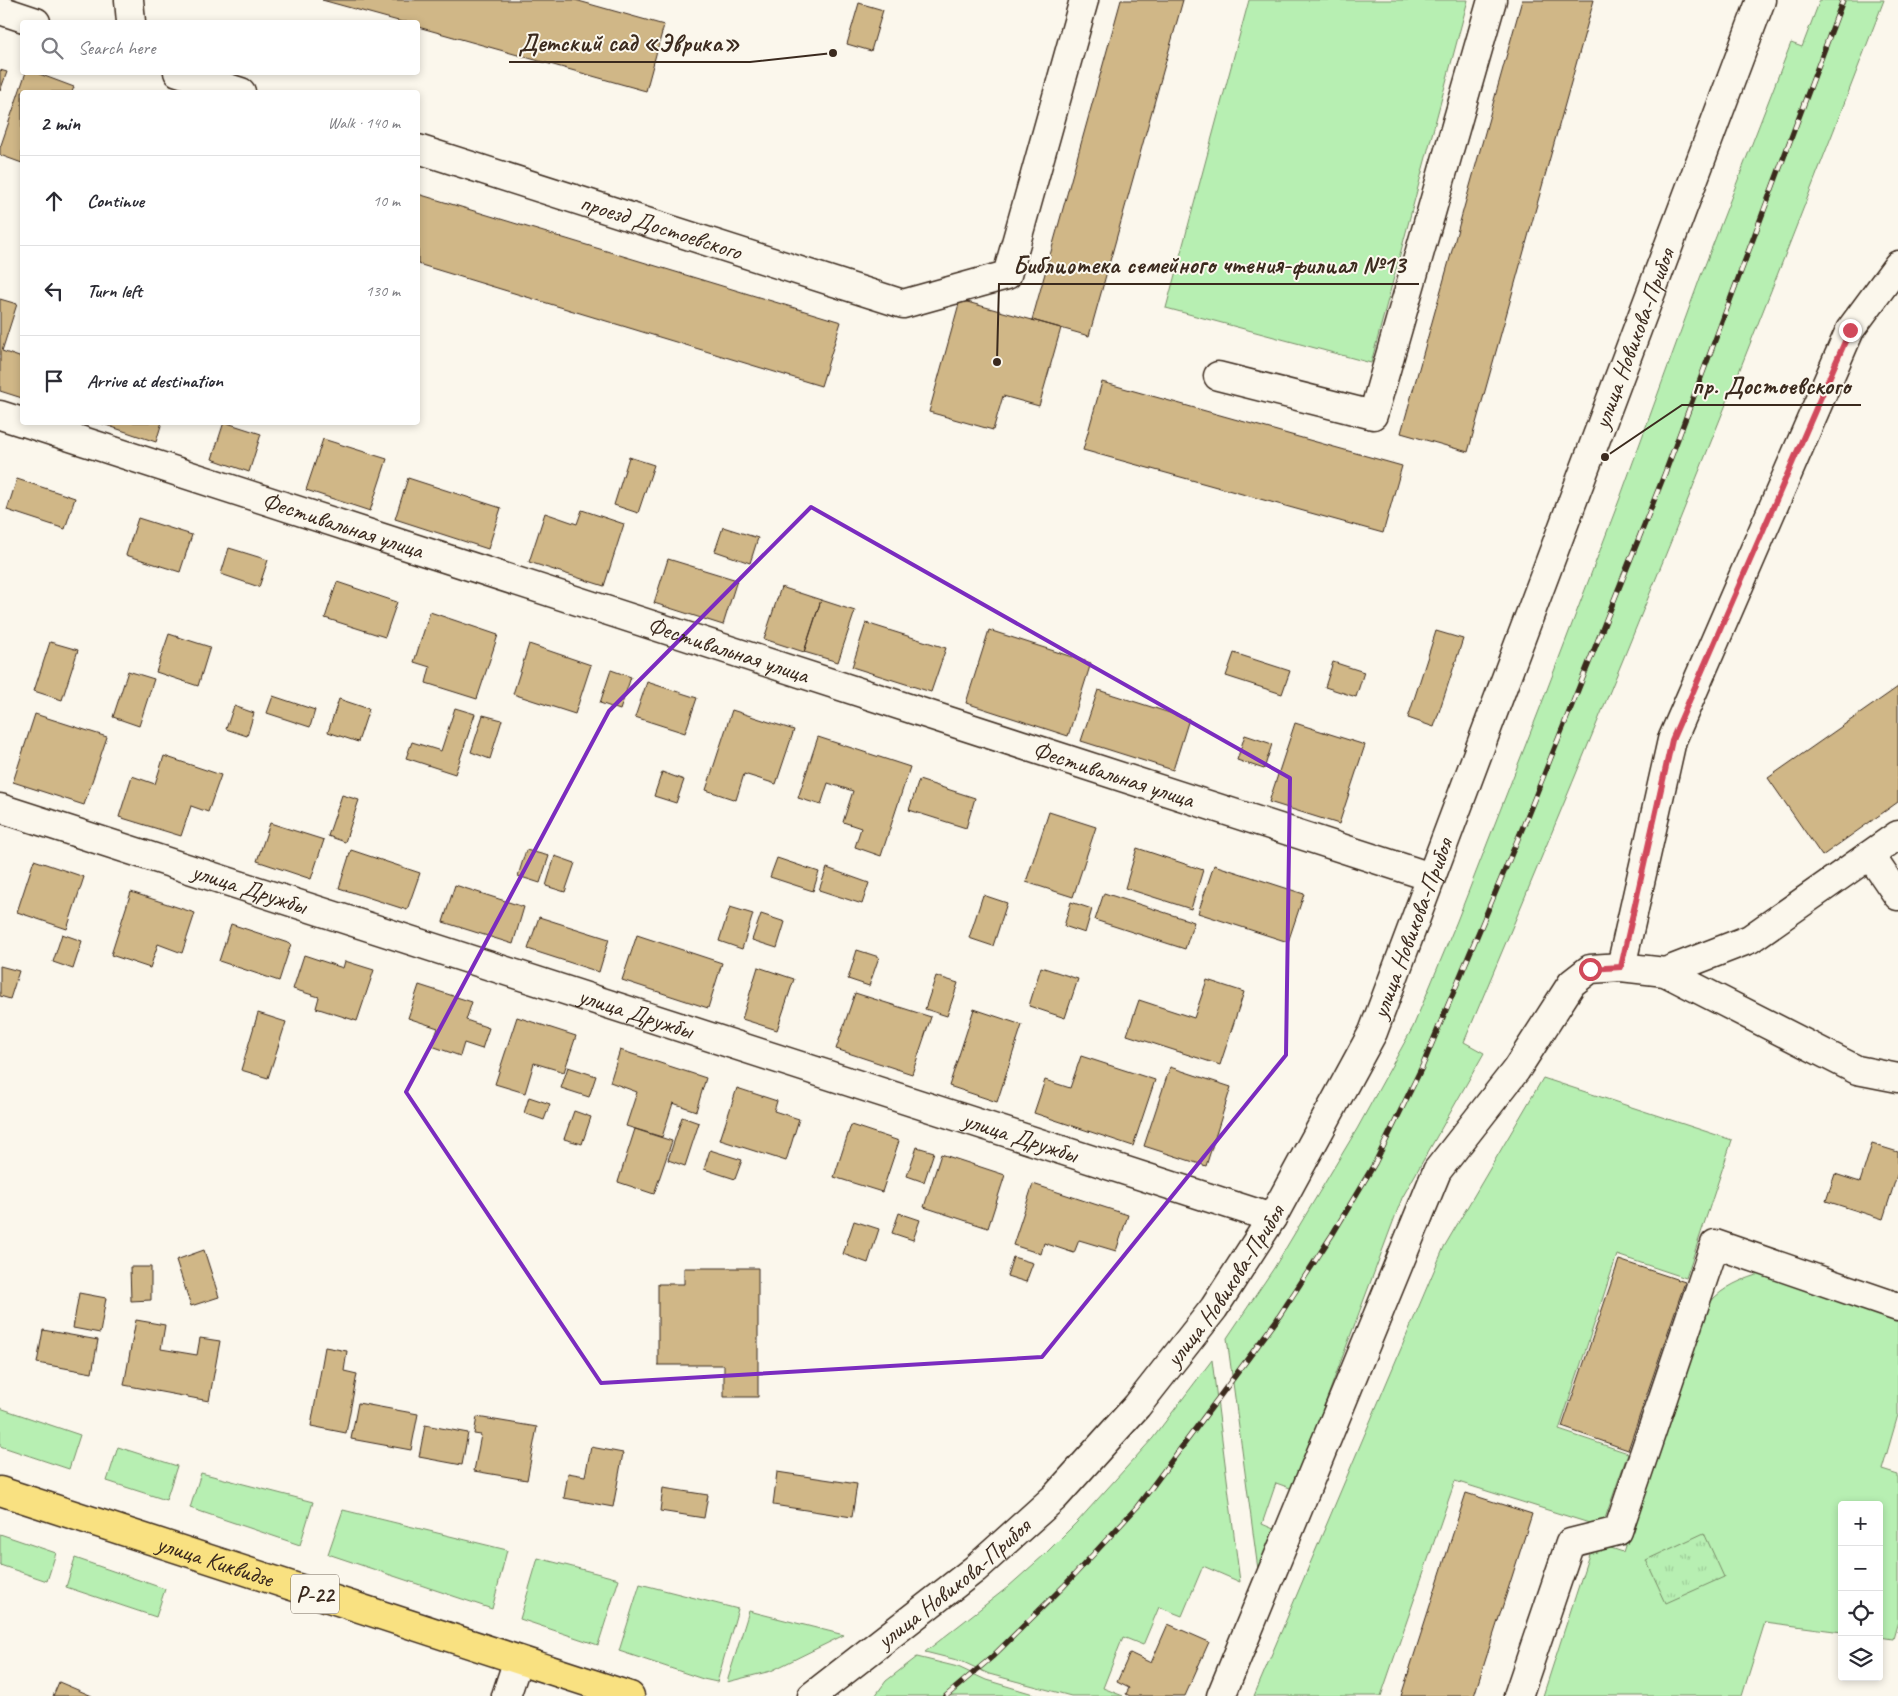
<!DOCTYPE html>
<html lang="en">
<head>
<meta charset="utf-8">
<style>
  body { margin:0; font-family:Caveat,sans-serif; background:#f7f7f7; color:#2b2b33 }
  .controls { position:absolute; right:15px; bottom:15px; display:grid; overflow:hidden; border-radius:5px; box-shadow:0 2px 8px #0003 }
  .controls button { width:45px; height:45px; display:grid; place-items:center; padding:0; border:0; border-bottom:1px solid #e1e1e2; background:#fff; color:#2b2b33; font:25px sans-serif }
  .stop { position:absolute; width:15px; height:15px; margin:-11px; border:4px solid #d1495b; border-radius:50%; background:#fff }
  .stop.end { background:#d1495b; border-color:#fff; box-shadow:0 1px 5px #0008 }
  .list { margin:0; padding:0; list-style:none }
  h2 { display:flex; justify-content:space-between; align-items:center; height:65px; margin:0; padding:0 20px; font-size:21px }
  h2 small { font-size:16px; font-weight:400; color:#7c7c81 }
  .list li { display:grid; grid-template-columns:32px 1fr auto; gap:15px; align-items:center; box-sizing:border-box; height:90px; padding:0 20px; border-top:1px solid #e1e1e2 }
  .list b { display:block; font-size:19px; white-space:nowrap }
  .list em { font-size:16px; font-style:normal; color:#7c7c81 }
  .icon { flex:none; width:28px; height:28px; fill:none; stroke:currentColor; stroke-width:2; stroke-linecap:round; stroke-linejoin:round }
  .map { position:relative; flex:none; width:1898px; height:1696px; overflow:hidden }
  .search { position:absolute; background:#fff; box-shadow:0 2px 8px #0003; left:20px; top:20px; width:400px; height:55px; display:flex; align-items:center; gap:12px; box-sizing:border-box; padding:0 18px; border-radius:5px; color:#7c7c81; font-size:19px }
  .panel { position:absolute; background:#fff; box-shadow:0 2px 8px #0003; left:20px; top:90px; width:400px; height:335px; border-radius:5px }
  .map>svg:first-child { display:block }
  .green { fill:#b7efb2; stroke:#798c68 }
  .park { fill:url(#park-tufts); stroke:#798c68 }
  .building { fill:#d0b787; stroke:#3b2a1e }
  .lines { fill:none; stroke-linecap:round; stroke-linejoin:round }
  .minor-casing { stroke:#3b2a1e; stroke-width:31 }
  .major-casing { stroke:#3b2a1e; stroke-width:31 }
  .minor { stroke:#fbf7ec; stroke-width:28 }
  .major { stroke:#f9e181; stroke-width:28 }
  .rail-casing { stroke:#3b2a1e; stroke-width:5.5 }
  .rail { stroke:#fbf7ec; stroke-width:4; stroke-dasharray:11; stroke-linecap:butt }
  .route { stroke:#d1495b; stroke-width:6 }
  .marked { fill:none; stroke:#7b2cbf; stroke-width:4; stroke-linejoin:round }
  .labels { text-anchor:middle; stroke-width:4; stroke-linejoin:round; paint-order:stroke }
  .shield { fill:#fbf7ec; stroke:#75685c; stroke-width:1 }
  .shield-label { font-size:22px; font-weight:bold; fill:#3b2a1e }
  .street-label { font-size:24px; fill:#3b2a1e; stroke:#fbf7ec }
  .leader { fill:none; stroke:#3b2a1e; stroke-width:2 }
  .callout-dot { fill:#3b2a1e; stroke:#fbf7ec; stroke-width:2 }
  .callout-label { font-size:25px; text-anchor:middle; font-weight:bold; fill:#3b2a1e; stroke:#fbf7ec; stroke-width:4; stroke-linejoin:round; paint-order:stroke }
</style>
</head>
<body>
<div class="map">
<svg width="1898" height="1696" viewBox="0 0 1898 1696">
  <defs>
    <pattern id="park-tufts" width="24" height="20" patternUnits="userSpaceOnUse" patternTransform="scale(1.25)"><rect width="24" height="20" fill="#b7efb2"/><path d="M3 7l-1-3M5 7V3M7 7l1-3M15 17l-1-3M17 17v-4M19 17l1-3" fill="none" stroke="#9ecd99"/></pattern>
  </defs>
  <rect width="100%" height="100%" fill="#fbf7ec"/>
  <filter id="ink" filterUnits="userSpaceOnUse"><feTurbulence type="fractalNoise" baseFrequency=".02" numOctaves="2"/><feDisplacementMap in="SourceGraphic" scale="10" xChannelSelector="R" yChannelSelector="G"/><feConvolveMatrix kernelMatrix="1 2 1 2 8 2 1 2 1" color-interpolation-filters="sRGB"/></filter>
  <g filter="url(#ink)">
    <path class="green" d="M1249 0H1468L1371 363 1166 308Z
      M1820 0H1884C1750 350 1610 697 1464 1042L1484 1053 1402 1198 1293 1489 1276 1483 1262 1524 1276 1530 1259 1577 1227 1338 1274 1268 1357 1129 1413 1027 1457 921 1540 708 1620 498 1700 278 1791 43 1802 47Z
      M1543 1078 1732 1140 1686 1278 1617 1255 1559 1430 1628 1453 1602 1527 1455 1481 1381 1696H1254L1444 1247Z
      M1770 1271 1898 1317V1415L1882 1470 1898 1475V1621L1893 1639 1879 1637V1505H1842V1632L1765 1622 1742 1696H1543L1593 1542 1623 1552C1646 1483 1666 1412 1692 1345 1698 1329 1703 1308 1715 1297 1730 1283 1751 1276 1770 1271Z
      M1212 1360 1240 1582 1203 1566 1182 1616 1159 1607 1143 1645 1123 1637 1103 1688 1123 1696H1071L989 1674 961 1661 925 1652 1008 1587 1044 1555 1078 1521 1153 1438Z
      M0 1408 80 1435 69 1469 0 1446Z
      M118 1447 177 1466 166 1500 107 1481Z
      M201 1473 313 1502 300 1545 190 1508Z
      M343 1510 507 1550 492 1609 328 1554Z
      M0 1534 56 1553 47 1581 0 1565Z
      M75 1558 165 1589 156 1617 66 1587Z
      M538 1558 619 1579 598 1645 520 1619Z
      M640 1584 738 1609 717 1682 703 1679 619 1651Z
      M749 1611 844 1635 771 1671 727 1682Z
      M917 1657 958 1667 986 1680 1040 1696H875L886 1681Z"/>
    <path class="park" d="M1704 1533 1724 1577 1666 1603 1646 1560Z"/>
    <path class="building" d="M322 0H575L664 25 646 91 418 27V22H402Z
      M1121 0H1183L1089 336 1032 320Z
      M1522 0H1594L1468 452 1401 433Z
      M859 3 883 10 871 51 847 44Z
      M0 70 7 72 0 91Z
      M26 72H34L74 87 72 92H22V163L0 155V148Z
      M418 194 841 322 821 386 418 264Z
      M0 299 17 304 2 351 22 358V398L0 391Z
      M960 300 1061 328 1039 406 1003 396 993 430 929 412Z
      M1102 382 1402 466 1383 533 1083 450Z
      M97 422H162L156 442Z
      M224 422 261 434 249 472 212 459Z
      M323 439 387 459 370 511 306 490Z
      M629 457 654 465 638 513 614 505Z
      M408 478 501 508 488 549 395 519Z
      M17 479 75 498 65 529 7 510Z
      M582 510 624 524 604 586 529 562 545 513 577 524Z
      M138 518 192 535 180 572 126 555Z
      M723 527 758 538 750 563 715 551Z
      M229 548 268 560 259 587 221 574Z
      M668 559 737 580 723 625 654 603Z
      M337 582 397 602 385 637 325 618Z
      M781 587 821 600 804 652 764 639Z
      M821 600 855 611 838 662 804 652Z
      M430 612 498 635 477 699 426 683 430 667 414 662Z
      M866 623 946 648 931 692 852 667Z
      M989 630 1091 663 1068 736 966 703Z
      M1436 631 1463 639 1434 727 1408 718Z
      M169 634 210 647 198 686 156 672Z
      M50 642 78 650 62 700 34 691Z
      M529 644 591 665 575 714 513 694Z
      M1234 653 1290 671 1282 694 1226 676Z
      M1333 662 1364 672 1356 697 1325 687Z
      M611 670 631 677 620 710 600 703Z
      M128 671 154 679 139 726 113 717Z
      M647 682 697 698 685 733 635 717Z
      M1898 687V802L1822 856 1768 778Z
      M1098 690 1189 719 1173 770 1081 741Z
      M273 696 315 710 310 727 267 713Z
      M339 699 369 709 358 742 328 732Z
      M234 706 254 713 247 736 226 729Z
      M455 708 475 714 455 774 406 758 412 742 441 751Z
      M732 710 794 730 776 784 744 774 736 800 706 790Z
      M35 714 107 737 84 805 13 782Z
      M483 715 502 720 490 759 471 752Z
      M1295 723 1365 745 1339 824 1269 802Z
      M1245 735 1272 744 1264 769 1237 760Z
      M818 737 910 767 881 856 855 847 861 828 843 822 853 791 828 783 821 805 798 798Z
      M164 756 221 775 208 812 191 806 181 836 119 817 132 776 155 784Z
      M662 772 684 780 676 803 654 796Z
      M919 780 975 798 966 828 909 810Z
      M342 795 359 800 345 842 328 836Z
      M1049 812 1096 827 1073 897 1026 882Z
      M270 823 324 840 311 879 257 861Z
      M1137 848 1203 870 1191 909 1125 888Z
      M351 850 420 873 407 910 339 888Z
      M526 850 549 856 540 883 518 876Z
      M555 856 575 863 565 892 546 886Z
      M777 858 819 872 813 891 770 877Z
      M34 860 84 877 67 929 17 912Z
      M1214 865 1304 894 1288 942 1198 913Z
      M827 868 869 883 862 904 819 890Z
      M455 885 524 907 513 944 443 922Z
      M131 892 195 913 182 953 158 944 150 968 111 955Z
      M1104 893 1194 922 1185 949 1095 920Z
      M983 895 1007 903 993 946 969 938Z
      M1071 902 1092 909 1085 933 1064 926Z
      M730 907 753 914 742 949 719 941Z
      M761 914 785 922 777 948 752 940Z
      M539 917 609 939 599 972 528 949Z
      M231 924 291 944 279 981 219 961Z
      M62 934 82 941 73 969 53 962Z
      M637 935 722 963 708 1008 622 980Z
      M857 950 879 957 869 986 848 979Z
      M304 955 343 968 345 961 374 970 357 1021 316 1008 319 997 293 989Z
      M0 966 19 971 10 999 0 996Z
      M758 967 794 979 777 1030 742 1019Z
      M1041 967 1078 979 1065 1018 1029 1006Z
      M936 976 958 983 947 1016 925 1009Z
      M1207 980 1244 992 1220 1065 1127 1035 1139 1000 1194 1018Z
      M419 985 472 1002 466 1020 489 1028 482 1049 464 1043 460 1056 432 1046 438 1028 408 1018Z
      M855 993 931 1017 912 1074 836 1049Z
      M974 1009 1022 1025 997 1102 949 1086Z
      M258 1013 286 1022 268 1078 241 1070Z
      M517 1017 576 1036 564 1072 534 1063 525 1093 495 1084Z
      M620 1050 706 1078 696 1111 673 1103 662 1137 626 1126 637 1092 610 1082Z
      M1081 1056 1155 1080 1133 1146 1034 1113 1045 1080 1070 1088Z
      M568 1067 596 1076 589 1097 561 1088Z
      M1170 1067 1231 1087 1206 1166 1144 1146Z
      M737 1088 777 1101 774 1111 799 1119 786 1161 720 1140Z
      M529 1097 550 1104 544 1120 524 1113Z
      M574 1111 591 1117 582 1144 564 1139Z
      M682 1117 699 1123 685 1166 668 1160Z
      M851 1125 899 1141 882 1192 834 1177Z
      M635 1129 672 1141 654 1194 618 1182Z
      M1872 1144 1898 1152V1172L1883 1219 1826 1201 1835 1174 1860 1182Z
      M917 1147 934 1152 924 1182 907 1176Z
      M710 1150 742 1160 735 1179 704 1169Z
      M941 1154 1005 1175 988 1228 924 1207Z
      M1033 1184 1128 1215 1116 1251 1079 1240 1074 1253 1044 1243 1041 1254 1013 1245Z
      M899 1213 920 1220 913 1240 892 1233Z
      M854 1221 879 1229 868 1263 843 1254Z
      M204 1250 219 1297 191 1306 176 1260Z
      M1013 1257 1033 1263 1026 1282 1007 1276Z
      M1619 1260 1685 1282 1628 1450 1562 1427Z
      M130 1267H151V1300L131 1301Z
      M684 1268H758V1397H724V1365H658V1284H684Z
      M79 1293 106 1298 100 1333 73 1328Z
      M136 1320 165 1325 161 1349 197 1355 200 1338 220 1341 209 1401 124 1385Z
      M43 1330 98 1340 92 1373 37 1363Z
      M325 1347 347 1351 344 1371 357 1374 346 1433 311 1426Z
      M358 1403 418 1414 411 1450 351 1439Z
      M477 1417 537 1427 527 1480 474 1471 481 1435 474 1434Z
      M425 1425 468 1433 462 1465 419 1457Z
      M591 1447 623 1453 613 1507 564 1498 568 1473 585 1476Z
      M777 1472 857 1484 852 1517 773 1505Z
      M663 1488 708 1495 704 1518 660 1511Z
      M1466 1493 1532 1514 1474 1696H1401Z
      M1168 1624 1209 1642 1185 1696H1130L1126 1694 1129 1688 1117 1682 1130 1653 1151 1663Z
      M59 1682 92 1696H53Z"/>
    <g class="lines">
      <defs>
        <g id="minor">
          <path d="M129 0 131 22"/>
          <path d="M0 10 36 22"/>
          <path d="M178 72 241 92"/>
          <path id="s1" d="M418 149 903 304 1007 275 1084 0"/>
          <path d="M1218 376 1373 415 1492 0"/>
          <path d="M0 415 22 422"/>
          <path id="s2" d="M24 422 1431 877"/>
          <path id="s3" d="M0 808 1272 1218"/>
          <path d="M1870 855 1898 896"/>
          <path d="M1621 967 1672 740 1850 330 1898 265"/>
          <path d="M1665 972 1750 939 1898 835"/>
          <path d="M506 1696 518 1660"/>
          <path id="s4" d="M812 1696 975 1569 1055 1497 1137 1406 1214 1308 1272 1218 1373 1032 1761 0"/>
          <path d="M1221 1696 1437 1171 1516 1070 1572 983 1590 969 1621 967 1665 972 1857 1070 1898 1078"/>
          <path d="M1518 1696 1570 1543 1618 1531 1715 1244 1898 1307"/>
        </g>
        <g id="major">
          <path id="s5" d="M0 1491 630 1696"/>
        </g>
      </defs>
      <use href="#minor" class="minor-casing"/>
      <use href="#major" class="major-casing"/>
      <use href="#minor" class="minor"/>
      <use href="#major" class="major"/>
      <defs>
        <path id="rail" d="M946 1696 992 1657 1064 1586 1137 1507 1276 1321 1332 1235 1375 1163 1422 1067 1525 822 1665 473 1843 0"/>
      </defs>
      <use href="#rail" class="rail-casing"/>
      <use href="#rail" class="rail"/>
    </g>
  </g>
  <g class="lines" filter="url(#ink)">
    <path class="route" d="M1590 969 1621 967 1672 740 1850 330"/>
  </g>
  <path class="marked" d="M811 507 1290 778 1286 1055 1042 1357 601 1383 406 1092 609 711Z"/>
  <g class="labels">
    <rect class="shield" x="291" y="1574.5" width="48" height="39" rx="4"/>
    <g class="shield-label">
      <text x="315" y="1602">Р-22</text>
    </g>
    <g class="street-label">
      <text dy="8" stroke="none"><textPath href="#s1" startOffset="255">проезд Достоевского</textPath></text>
      <text dy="8" stroke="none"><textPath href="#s4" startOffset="1621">улица Новикова-Прибоя</textPath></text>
      <text dy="8" stroke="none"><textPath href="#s2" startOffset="335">Фестивальная улица</textPath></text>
      <text dy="8" stroke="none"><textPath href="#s2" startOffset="740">Фестивальная улица</textPath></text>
      <text dy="8" stroke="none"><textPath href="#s2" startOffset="1145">Фестивальная улица</textPath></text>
      <text dy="8" stroke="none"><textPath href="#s3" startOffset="262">улица Дружбы</textPath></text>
      <text dy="8" stroke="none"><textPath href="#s4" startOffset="991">улица Новикова-Прибоя</textPath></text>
      <text dy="8" stroke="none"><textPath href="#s3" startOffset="668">улица Дружбы</textPath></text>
      <text dy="8" stroke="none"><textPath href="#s3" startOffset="1072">улица Дружбы</textPath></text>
      <text dy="8" stroke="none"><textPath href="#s4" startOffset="586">улица Новикова-Прибоя</textPath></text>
      <text dy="8" stroke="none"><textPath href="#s5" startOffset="226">улица Киквидзе</textPath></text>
      <text dy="8" stroke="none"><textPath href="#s4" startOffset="181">улица Новикова-Прибоя</textPath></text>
    </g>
  </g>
  <path class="leader" d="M833 53L750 62H509M997 362L999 284H1419M1605 457L1682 405H1861"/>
  <g class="callout-dot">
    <circle cx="833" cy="53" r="5"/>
    <circle cx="997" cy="362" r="5"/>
    <circle cx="1605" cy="457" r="5"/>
  </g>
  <g class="callout-label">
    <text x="629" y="51">Детский сад «Эврика»</text>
    <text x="1209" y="273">Библиотека семейного чтения-филиал №13</text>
    <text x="1771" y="394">пр. Достоевского</text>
  </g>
</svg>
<div class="controls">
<button>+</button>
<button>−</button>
<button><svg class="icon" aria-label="locate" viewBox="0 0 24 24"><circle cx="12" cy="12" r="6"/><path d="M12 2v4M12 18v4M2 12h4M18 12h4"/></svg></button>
<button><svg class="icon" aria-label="layers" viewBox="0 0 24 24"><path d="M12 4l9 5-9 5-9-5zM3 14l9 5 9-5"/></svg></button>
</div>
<div class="stop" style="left:1590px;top:969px"></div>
<div class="stop end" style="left:1850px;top:330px"></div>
<div class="search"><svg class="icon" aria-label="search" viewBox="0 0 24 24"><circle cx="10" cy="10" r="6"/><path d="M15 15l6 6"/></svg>Search here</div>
<section class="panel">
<h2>2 min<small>Walk · 140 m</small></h2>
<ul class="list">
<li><svg class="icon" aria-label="ahead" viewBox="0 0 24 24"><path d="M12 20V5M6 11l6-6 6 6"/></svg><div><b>Continue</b></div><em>10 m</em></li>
<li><svg class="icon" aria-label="left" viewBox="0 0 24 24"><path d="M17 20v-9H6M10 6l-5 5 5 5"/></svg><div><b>Turn left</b></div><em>130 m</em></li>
<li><svg class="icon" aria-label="arrive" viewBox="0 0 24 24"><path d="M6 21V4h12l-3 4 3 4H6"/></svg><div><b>Arrive at destination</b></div></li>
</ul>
</section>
</div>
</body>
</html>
